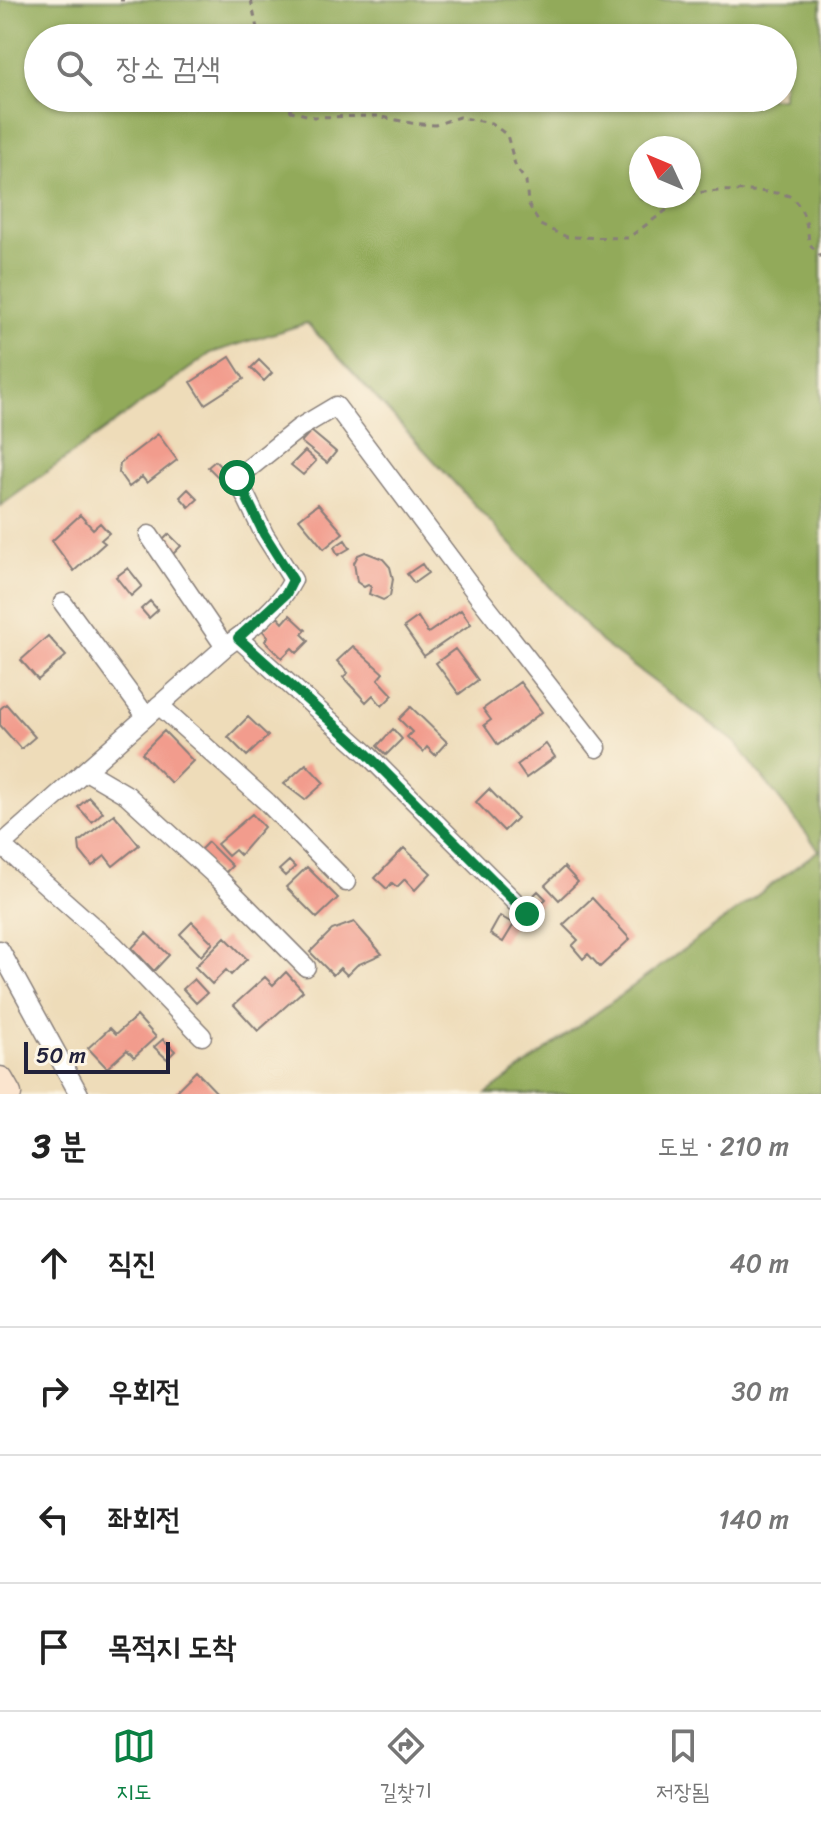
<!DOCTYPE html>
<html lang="ko">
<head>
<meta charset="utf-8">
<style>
  body { margin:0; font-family:Sriracha,"Poor Story",sans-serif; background:#f6f6f6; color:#222 }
  .compass { position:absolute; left:629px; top:136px; width:72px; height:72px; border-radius:50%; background:#fff; box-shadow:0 2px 6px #0004; rotate:314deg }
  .scale { position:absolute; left:24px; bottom:20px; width:146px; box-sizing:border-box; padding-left:8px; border:4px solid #22223b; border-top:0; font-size:22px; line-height:28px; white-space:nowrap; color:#22223b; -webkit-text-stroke:6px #fcf5e5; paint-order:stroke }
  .stop { position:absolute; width:24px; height:24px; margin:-18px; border:6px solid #0b8043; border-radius:50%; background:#fff }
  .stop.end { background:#0b8043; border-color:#fff; box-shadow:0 2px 8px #0008 }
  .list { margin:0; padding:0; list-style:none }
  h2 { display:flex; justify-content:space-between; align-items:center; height:104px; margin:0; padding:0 32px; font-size:34px }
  h2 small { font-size:26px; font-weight:400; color:#767676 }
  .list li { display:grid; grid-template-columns:52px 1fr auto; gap:24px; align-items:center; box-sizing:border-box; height:128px; padding:0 32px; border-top:2px solid #e0e0e0 }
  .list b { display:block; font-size:30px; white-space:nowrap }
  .list em { font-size:26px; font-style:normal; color:#767676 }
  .icon { flex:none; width:44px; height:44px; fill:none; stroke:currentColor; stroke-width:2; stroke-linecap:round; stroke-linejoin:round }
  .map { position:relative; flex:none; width:821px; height:1094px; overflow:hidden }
  .search { position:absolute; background:#fff; box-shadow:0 2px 6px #0004; left:24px; right:24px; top:24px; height:88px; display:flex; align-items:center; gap:20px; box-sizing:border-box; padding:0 28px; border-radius:44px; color:#767676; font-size:30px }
  .sheet { height:616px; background:#fff }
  nav { display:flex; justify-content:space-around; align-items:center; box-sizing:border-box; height:112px; border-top:2px solid #e0e0e0; background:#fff; font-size:22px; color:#767676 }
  nav a { display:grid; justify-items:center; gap:4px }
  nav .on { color:#0b8043 }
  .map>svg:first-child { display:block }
  .forest { fill:#92aa5a; stroke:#5a664a; stroke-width:2; fill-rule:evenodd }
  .building { fill:#f29c8d }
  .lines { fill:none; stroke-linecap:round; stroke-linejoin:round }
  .minor-casing { stroke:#887f7a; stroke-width:21 }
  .secondary-casing { stroke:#887f7a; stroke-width:29 }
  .path { stroke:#887f7a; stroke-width:3; stroke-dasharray:6 6; stroke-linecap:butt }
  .minor { stroke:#fff; stroke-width:18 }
  .secondary { stroke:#fbe5cf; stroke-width:26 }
  .route { stroke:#0b8043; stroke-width:10 }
</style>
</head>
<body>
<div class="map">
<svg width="821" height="1094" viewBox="0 0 821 1094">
  <rect width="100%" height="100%" fill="#fcf5e5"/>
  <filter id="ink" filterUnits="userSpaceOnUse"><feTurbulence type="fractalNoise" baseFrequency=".0125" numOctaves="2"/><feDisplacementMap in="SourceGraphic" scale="16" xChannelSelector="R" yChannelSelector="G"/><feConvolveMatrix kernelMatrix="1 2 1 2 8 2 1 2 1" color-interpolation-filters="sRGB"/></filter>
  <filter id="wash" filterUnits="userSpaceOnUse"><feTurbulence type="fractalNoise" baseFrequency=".006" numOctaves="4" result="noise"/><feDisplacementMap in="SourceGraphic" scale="32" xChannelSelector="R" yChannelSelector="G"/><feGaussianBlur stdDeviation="1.8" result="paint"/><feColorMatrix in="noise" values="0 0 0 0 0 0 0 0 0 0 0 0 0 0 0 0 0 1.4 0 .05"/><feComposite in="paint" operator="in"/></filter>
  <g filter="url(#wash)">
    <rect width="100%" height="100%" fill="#eedcb9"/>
    <path class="forest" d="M0 0H821V1094H486L819 850 735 742 601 642 307 323 211 353 0 506ZM38 38H783V98H38ZM641 148H689V196H641Z"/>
    <g id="blocks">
      <path class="building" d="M230 357 244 379 205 404 191 382Z
        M259 360 272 373 264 381 251 368Z
        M311 431 336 452 327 463 301 442Z
        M158 434 177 460 147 483 142 477 129 487 119 473 120 463Z
        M305 451 316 461 303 475 291 465Z
        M215 461 226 472 219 478 208 467Z
        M188 489 198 499 189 507 180 497Z
        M318 504 343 533 324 549 299 519Z
        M80 515 93 529 100 523 109 533 101 540 105 543 74 571 52 541Z
        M169 534 181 546 171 556 159 544Z
        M345 540 350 548 338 555 334 547Z
        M365 552 383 559 390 567 393 579 390 596 383 600 369 594 371 587 368 585 364 587 357 582 354 563 358 555Z
        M422 564 428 573 414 583 407 574Z
        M128 568 142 586 131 596 116 577Z
        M150 601 158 610 149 618 141 609Z
        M461 610 471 624 424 656 404 627 418 617 428 633Z
        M290 615 306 630 302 634 309 641 297 653 292 648 282 658 265 641 268 637 263 631 277 616 283 623Z
        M48 636 66 656 38 680 21 660Z
        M353 646 383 673 378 679 393 695 382 706 373 695 366 702 343 677 348 673 337 661Z
        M455 649 478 680 459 694 436 663Z
        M520 682 542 712 498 745 484 725 491 720 483 709Z
        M6 704 35 737 21 749 0 725V709Z
        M411 707 447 742 435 755 427 747 423 752 407 737 412 732 399 719Z
        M248 717 268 736 247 756 228 737Z
        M393 729 402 739 386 755 377 746Z
        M164 731 193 761 171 783 142 753Z
        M546 744 555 757 526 778 517 765Z
        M306 764 324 783 305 800 284 784Z
        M489 789 517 818 504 831 476 802Z
        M89 797 103 812 92 822 78 807Z
        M114 814 139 845 113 866 105 856 92 866 80 851 79 842Z
        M252 814 264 827 240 855 235 850 228 856 217 844Z
        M208 842 232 866 221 877 197 853Z
        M404 848 431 873 415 890 405 879 397 887 392 883 387 889 375 878Z
        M289 861 295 867 285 876 279 870Z
        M307 867 338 898 317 918 286 887Z
        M564 867 578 882 559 900 545 885Z
        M538 891 546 899 537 907 530 899Z
        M592 898 630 939 600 967 588 954 583 959 572 946 578 940 563 925Z
        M500 916 514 924 503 942 490 934Z
        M192 922 213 943 201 956 180 934Z
        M354 922 382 954 357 965 347 975 340 968 333 975 310 952 332 930Z
        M146 933 169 955 154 971 132 948Z
        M225 937 247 959 231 975 226 970 212 984 195 967Z
        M286 972 303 991 258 1031 234 1005 265 977 273 985Z
        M194 979 207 993 196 1003 183 989Z
        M137 1016 156 1037 134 1057 127 1050 107 1068 88 1048 110 1028 116 1034Z
        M163 1039 175 1051 167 1059 154 1047Z
        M196 1071 218 1094H173Z"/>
    </g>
  </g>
  <g filter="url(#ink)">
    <use href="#blocks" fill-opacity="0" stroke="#887f7a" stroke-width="2"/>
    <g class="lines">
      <defs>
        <path id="minor" d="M149 535 225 647
          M63 603 146 716
          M238 638 366 753 527 914
          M159 705 267 802 346 882
          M86 771 127 795 218 878 306 967
          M1 845 114 945 202 1036
          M0 846 225 647C251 628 278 609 293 580L264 534 237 478 299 428 336 406 479 597 597 748
          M0 950 79 1094"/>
        <path id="secondary" d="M0 1080 8 1094"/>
      </defs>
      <use href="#minor" class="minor-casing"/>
      <use href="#secondary" class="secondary-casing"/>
      <path class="path" d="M120 0H124
        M251 0 259 38
        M285 98 291 111 314 117 378 116 411 123 435 125 459 117 491 123 507 135 516 168 526 181 528 203 540 225 567 237 628 238 686 196
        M689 195C702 189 780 189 791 197 805 209 808 227 809 243L821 257"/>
      <use href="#minor" class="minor"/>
      <use href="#secondary" class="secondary"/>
    </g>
  </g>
  <g class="lines" filter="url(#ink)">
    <path class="route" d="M237 478 264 534 293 580 286 594 238 638 366 753 527 914"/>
  </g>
</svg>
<svg class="compass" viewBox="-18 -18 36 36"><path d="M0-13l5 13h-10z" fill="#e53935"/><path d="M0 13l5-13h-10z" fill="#767676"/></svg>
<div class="scale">50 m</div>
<div class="stop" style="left:237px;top:478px"></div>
<div class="stop end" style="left:527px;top:914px"></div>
<div class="search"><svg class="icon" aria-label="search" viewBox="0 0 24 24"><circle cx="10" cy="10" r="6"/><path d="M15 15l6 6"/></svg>장소 검색</div>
</div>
<section class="sheet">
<h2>3 분<small>도보 · 210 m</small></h2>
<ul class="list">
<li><svg class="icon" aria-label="ahead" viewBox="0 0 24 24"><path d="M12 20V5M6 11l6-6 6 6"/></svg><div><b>직진</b></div><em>40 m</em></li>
<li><svg class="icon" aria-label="right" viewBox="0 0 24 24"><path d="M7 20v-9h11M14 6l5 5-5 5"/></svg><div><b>우회전</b></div><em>30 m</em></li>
<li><svg class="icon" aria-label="left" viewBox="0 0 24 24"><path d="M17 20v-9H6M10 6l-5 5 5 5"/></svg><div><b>좌회전</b></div><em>140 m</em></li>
<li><svg class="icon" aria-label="arrive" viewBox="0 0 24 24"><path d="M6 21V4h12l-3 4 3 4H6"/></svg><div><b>목적지 도착</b></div></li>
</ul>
</section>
<nav>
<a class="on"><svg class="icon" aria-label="map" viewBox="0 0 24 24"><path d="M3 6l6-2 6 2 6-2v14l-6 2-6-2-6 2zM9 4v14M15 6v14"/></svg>지도</a>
<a><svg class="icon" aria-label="directions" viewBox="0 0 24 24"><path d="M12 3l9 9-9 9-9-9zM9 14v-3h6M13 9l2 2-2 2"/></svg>길찾기</a>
<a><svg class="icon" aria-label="saved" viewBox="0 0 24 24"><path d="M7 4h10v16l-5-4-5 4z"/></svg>저장됨</a>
</nav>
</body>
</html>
